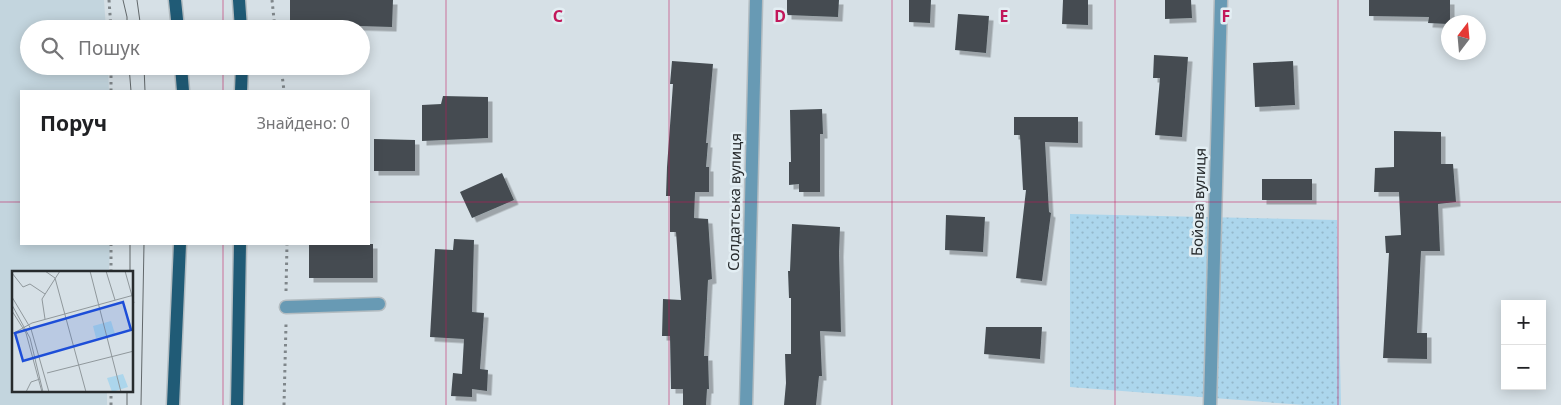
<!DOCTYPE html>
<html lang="uk">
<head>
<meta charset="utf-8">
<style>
  body { margin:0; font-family:"Noto Sans",sans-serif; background:#f2f2f2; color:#202124 }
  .controls { position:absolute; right:15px; bottom:15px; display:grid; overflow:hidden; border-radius:0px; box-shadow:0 2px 12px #0003 }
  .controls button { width:45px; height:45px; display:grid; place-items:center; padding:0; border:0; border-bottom:1px solid #e0e0e0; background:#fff; color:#202124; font:25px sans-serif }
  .compass { position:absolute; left:1441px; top:15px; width:45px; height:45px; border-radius:50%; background:#fff; box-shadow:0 2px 12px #0003; rotate:16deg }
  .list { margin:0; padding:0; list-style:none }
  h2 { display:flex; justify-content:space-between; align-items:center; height:65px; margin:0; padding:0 20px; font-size:21px }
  h2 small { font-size:16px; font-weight:400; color:#757577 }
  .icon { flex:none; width:28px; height:28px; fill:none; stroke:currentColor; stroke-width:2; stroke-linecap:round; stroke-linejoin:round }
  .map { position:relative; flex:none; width:1561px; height:405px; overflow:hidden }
  .search { position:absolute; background:#fff; box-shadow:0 2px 12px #0003; left:20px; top:20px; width:350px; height:55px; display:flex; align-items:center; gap:12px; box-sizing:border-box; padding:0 18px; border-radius:28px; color:#757577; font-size:19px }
  .panel { position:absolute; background:#fff; box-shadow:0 2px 12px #0003; left:20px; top:90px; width:350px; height:155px; border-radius:0px }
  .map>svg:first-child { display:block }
  .built { fill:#c3d5de }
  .park { fill:url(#park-dots) }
  .building { fill:#444c51; filter:url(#shadow) }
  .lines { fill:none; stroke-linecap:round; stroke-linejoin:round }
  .lane-casing { stroke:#b3bcc1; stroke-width:15 }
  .street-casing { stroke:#b3bcc1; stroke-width:15 }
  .primary-casing { stroke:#b3bcc1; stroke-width:15 }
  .path { stroke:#7f868a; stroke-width:3; stroke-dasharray:2.5 4; stroke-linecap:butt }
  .lane { stroke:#689ab4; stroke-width:12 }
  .street { stroke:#689ab4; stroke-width:12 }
  .primary { stroke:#205b76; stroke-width:12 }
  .tram { stroke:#62686b; stroke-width:1 }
  .grid { fill:none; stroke:#c2185b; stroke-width:1; stroke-opacity:0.55 }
  .labels { text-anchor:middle; stroke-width:5; stroke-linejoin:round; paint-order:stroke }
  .street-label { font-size:15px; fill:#272b2d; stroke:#e3eef3 }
  .inset-road { fill:none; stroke:#90989c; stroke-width:1 }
  .view { fill:#1d4ed8; fill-opacity:0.15; stroke:#1d4ed8; stroke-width:2.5 }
  .inset-edge { fill:none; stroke:#272b2d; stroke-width:2.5 }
  .grid-label { font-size:16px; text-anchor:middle; font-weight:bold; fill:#c2185b; stroke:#e3eef3; stroke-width:5; stroke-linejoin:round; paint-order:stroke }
</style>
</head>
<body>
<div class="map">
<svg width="1561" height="405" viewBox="0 0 1561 405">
  <defs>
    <pattern id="park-dots" width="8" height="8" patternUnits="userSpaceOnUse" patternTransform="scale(1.25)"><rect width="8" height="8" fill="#acd6ec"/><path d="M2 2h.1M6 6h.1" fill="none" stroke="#94b8cb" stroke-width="1.8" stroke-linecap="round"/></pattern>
    <filter id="shadow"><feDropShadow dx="4.5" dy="4.5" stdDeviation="0" flood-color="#0004"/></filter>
  </defs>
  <rect width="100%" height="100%" fill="#d6e0e6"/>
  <path class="built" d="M0 0H104L106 29H29V66H108L109 91H21V244H110L109 272H14V391H107V405H0Z"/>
  <path class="park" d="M1070 214 1337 220 1341 405H1304L1070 387Z"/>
  <path class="building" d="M290 0H393L392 27 290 24Z
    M787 0H839L838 17 787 15Z
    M909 0H931L930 23 909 22Z
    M1063 0H1088V25L1062 24Z
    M1165 0H1191L1192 18 1165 19Z
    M1369 0H1450V22L1448 24 1428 23 1429 17 1369 16Z
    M958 14 989 16 986 53 955 50Z
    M1154 55 1188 57 1182 137 1155 135 1160 78H1153Z
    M672 61 713 64 706 143H708L706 167H709V192H695L694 218 708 219 712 279 708 280 704 356H708L709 389H707L706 405H683V389H671L670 336H662L663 299 681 300 676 232H670V196H666L667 167 673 84H670Z
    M1293 61 1295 105 1255 107 1253 63Z
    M443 96 488 97V138L422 141V105L441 104Z
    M822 109 823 134H820V192H799V184L789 185V162H791L790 110Z
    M1014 117H1078V143L1045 142 1049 212 1051 213 1042 281 1016 278 1026 190H1023L1020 135H1014Z
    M1394 131 1441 132V164H1453L1456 202 1438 204 1440 251H1421L1417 333H1427V359L1383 358 1389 253H1386L1385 236 1401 235 1399 192H1374L1375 168 1394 167Z
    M374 139 415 140V171H374Z
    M502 173 514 200 472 218 460 192Z
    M1262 179H1312V200H1262Z
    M946 215 985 217 983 252 945 250Z
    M792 224 840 227 839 253 841 332 820 331 822 376H819L816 405H784L786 383 785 354H791V298H789L788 271H790Z
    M454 239 474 240 472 312 484 313 480 369 488 370 487 391 472 389V397L451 396 453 373 462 374 464 339 430 337 435 249 453 250Z
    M309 244H373V278H309Z
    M986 327H1042L1040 359 984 354Z"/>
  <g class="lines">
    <defs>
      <path id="lane" d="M286 307 379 304"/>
      <path id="street" d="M746 405 756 0
        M1210 405 1221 0"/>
      <path id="primary" d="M175 0 178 29
        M239 0 241 29
        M181 66 183 91
        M241 91 242 66
        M173 405 180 244
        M237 405 240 244"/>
    </defs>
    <use href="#lane" class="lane-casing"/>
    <use href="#street" class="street-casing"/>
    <use href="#primary" class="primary-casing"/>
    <path class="path" d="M109 0 111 29
      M272 0 275 29
      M281 66 284 91
      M111 91V66
      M111 272V244
      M286 291 287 244
      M111 405V391
      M284 405 286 324"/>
    <use href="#lane" class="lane"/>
    <use href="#street" class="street"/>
    <use href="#primary" class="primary"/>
    <path class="tram" d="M123 0 127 17V29
      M137 0 141 29
      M129 66 131 91
      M144 66 145 91
      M130 272V244
      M127 405V391
      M141 405 144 244"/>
  </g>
  <path class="grid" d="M223 0V29M446 0V405M669 0V405M892 0V405M1115 0V405M1338 0V405M223 66V91M0 202H21M369 202H1561M223 244V405"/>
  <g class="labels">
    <g class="street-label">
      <text transform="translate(735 202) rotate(-89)" y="5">Солдатська вулиця</text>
      <text transform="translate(1199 202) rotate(-88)" y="5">Бойова вулиця</text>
    </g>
  </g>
  <g transform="translate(12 271)">
    <rect width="121" height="121" fill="#d6e0e6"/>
    <path d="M99 50 103 63 84 67 81 55ZM111 103 116 116 100 121 95 107Z" fill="#acd6ec"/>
    <path class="inset-road" d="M33 0 43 7 74 121M78 0 109 121M94 0 103 29M113 0 122 32M0 2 11 16 18 13 33 23M0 26 19 58 37 121M0 34 18 67 31 121M0 40 14 62 30 121M33 48 30 28 48 0M0 63 20 52 122 24M35 102 122 80M14 121 19 111 28 108"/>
    <path class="view" d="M111 31 119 59 11 90 3 62Z"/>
    <rect width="121" height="121" class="inset-edge"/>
  </g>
  <g class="grid-label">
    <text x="558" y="22">C</text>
    <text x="780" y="22">D</text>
    <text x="1004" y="22">E</text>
    <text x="1226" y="22">F</text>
  </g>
</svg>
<div class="controls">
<button>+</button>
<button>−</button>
</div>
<svg class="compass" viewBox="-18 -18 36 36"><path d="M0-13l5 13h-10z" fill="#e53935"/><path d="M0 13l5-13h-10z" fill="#757577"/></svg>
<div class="search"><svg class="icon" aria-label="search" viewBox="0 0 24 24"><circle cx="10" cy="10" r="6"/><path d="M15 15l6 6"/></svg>Пошук</div>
<section class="panel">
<h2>Поруч<small>Знайдено: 0</small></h2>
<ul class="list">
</ul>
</section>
</div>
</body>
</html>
